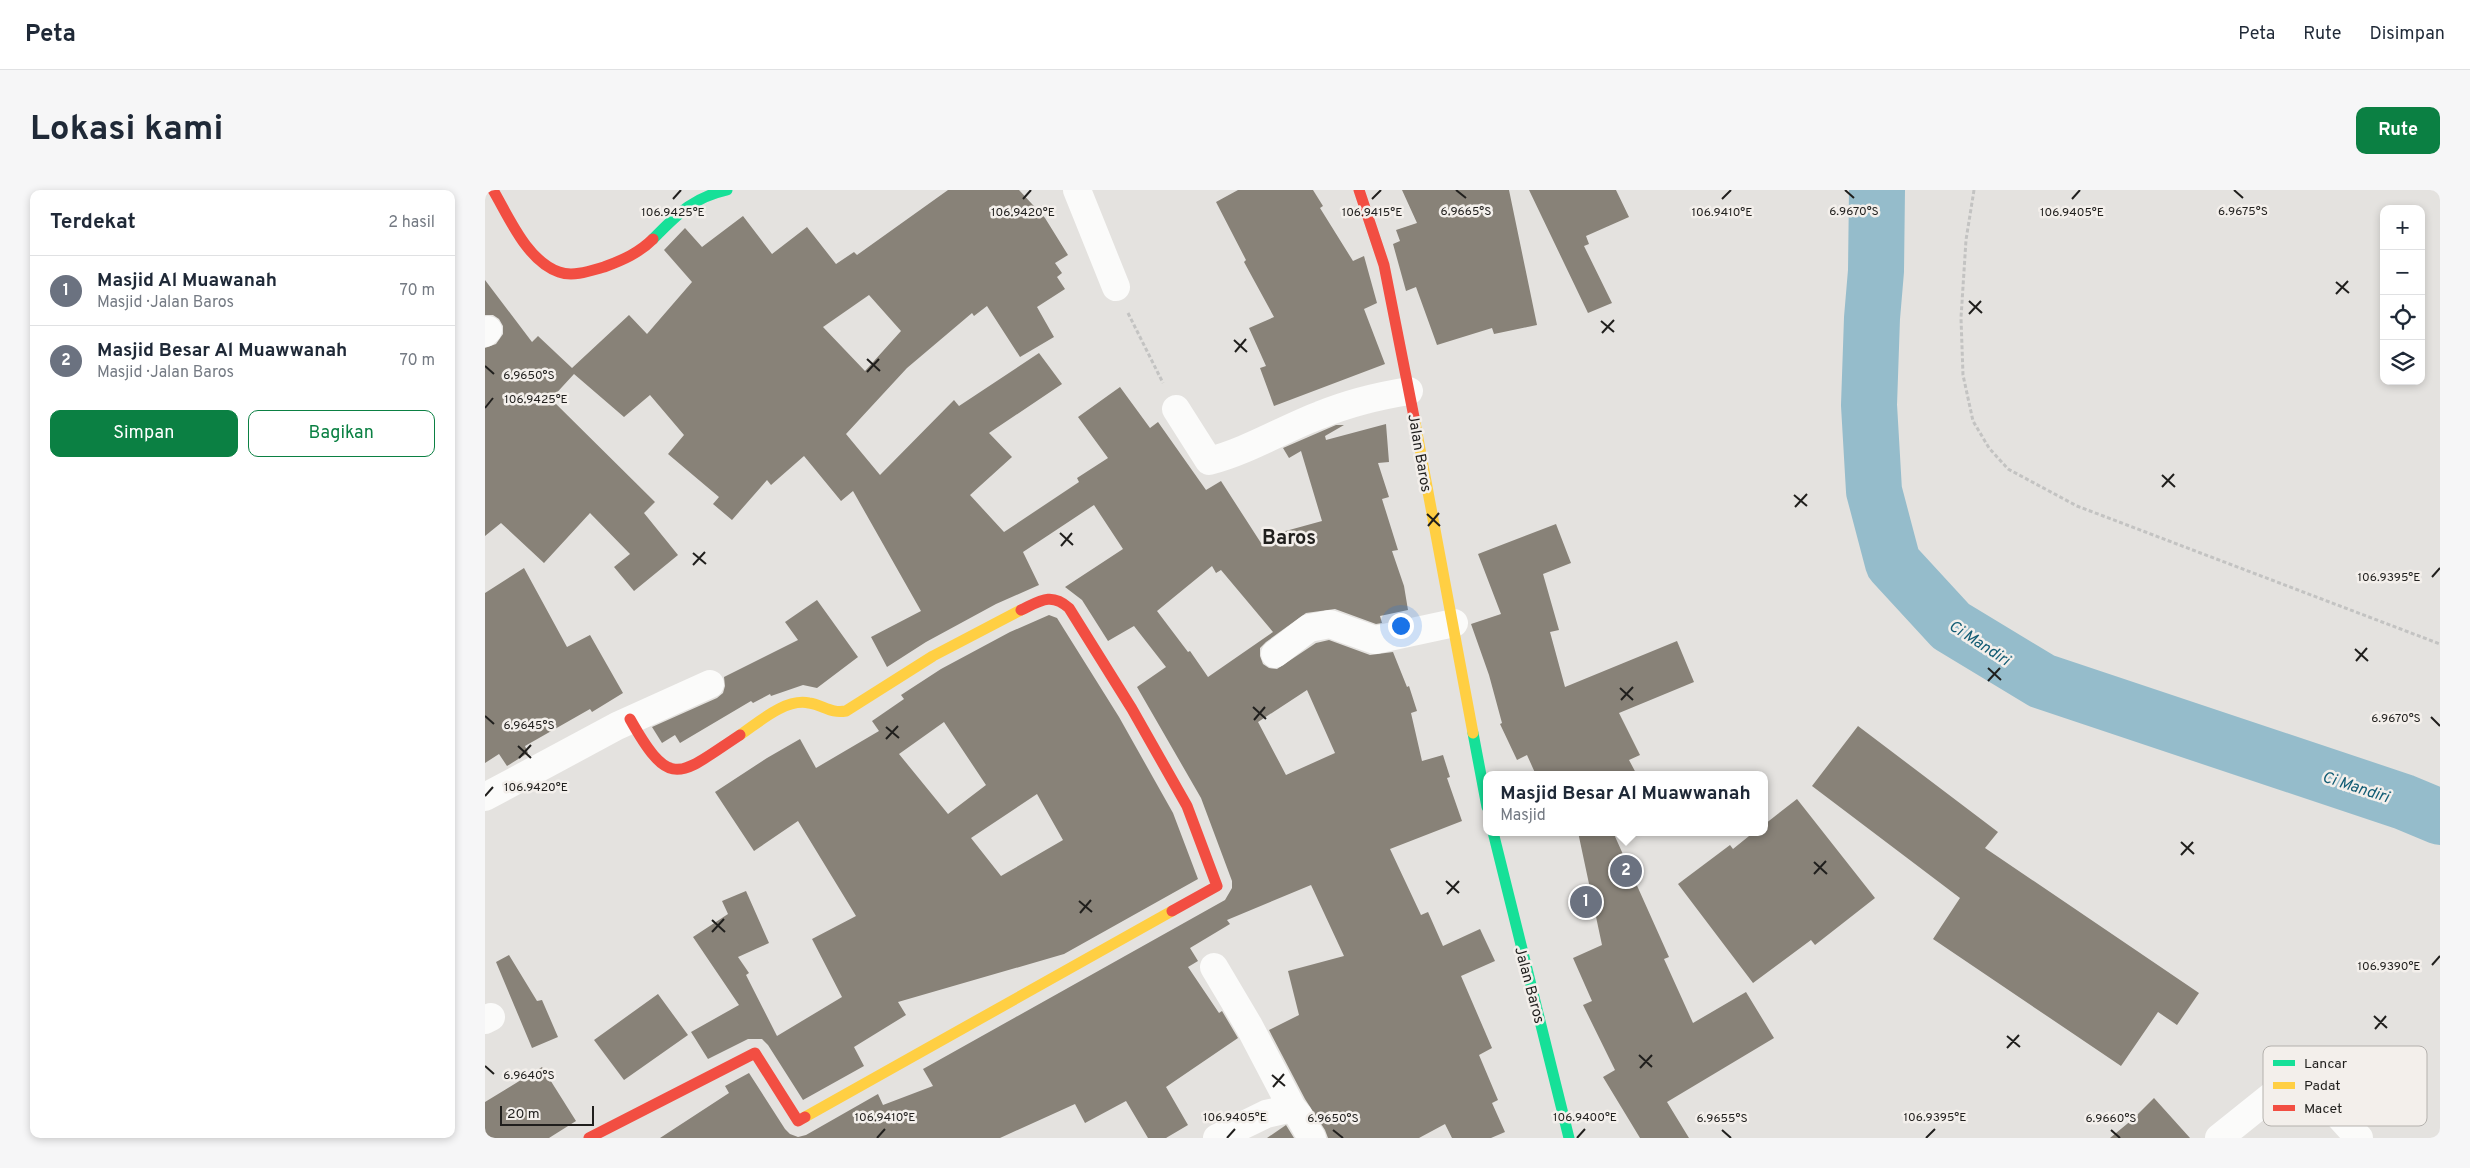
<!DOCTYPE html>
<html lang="id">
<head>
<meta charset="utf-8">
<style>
  body { margin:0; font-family:Overpass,sans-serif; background:#f6f6f7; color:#1f2937 }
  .controls { position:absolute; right:15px; top:15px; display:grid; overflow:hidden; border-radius:10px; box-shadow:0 2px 8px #0003 }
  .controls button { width:45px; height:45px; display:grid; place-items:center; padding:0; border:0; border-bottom:1px solid #e0e1e3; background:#fff; color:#1f2937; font:25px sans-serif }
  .scale { position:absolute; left:15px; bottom:12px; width:94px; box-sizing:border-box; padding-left:5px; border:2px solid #201f1d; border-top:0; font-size:14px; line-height:18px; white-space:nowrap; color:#201f1d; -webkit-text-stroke:4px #f3efeb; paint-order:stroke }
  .you { position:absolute; left:915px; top:435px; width:18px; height:18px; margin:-12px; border:4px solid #fff; border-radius:50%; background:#1a73e8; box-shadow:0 0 0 8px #1a73e833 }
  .badge { display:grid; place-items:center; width:32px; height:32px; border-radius:50%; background:#0b8043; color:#fff; font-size:16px; font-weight:700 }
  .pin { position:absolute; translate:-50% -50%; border:2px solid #fff; box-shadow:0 1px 5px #0006 }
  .popup { position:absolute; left:998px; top:581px; width:285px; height:65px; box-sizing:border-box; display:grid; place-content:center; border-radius:10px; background:#fff; filter:drop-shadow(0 1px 4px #0005); font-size:16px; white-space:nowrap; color:#747a83 }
  .popup b { font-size:19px; color:#1f2937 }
  .popup::after { content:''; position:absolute; left:50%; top:100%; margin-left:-10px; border:10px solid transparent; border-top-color:#fff }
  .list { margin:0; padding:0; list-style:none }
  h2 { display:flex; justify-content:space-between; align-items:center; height:65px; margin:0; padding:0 20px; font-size:21px }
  h2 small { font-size:16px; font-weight:400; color:#747a83 }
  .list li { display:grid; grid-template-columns:32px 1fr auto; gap:15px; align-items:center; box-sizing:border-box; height:70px; padding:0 20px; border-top:1px solid #e0e1e3 }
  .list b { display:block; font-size:19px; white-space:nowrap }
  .list p { margin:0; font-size:16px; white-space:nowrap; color:#747a83 }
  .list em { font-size:16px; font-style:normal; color:#747a83 }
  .actions { display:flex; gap:10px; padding:15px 20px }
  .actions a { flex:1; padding:11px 0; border:1px solid #0b8043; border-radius:10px; text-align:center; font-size:18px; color:#0b8043 }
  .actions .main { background:#0b8043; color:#fff }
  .icon { flex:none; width:28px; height:28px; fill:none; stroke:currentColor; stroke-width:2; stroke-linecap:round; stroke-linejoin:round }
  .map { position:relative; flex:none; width:1955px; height:948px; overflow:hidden; border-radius:10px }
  header { display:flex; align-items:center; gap:30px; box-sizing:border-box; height:70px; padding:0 25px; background:#fff; border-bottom:1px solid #e0e1e3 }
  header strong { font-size:24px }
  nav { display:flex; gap:28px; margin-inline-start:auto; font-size:18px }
  .intro { display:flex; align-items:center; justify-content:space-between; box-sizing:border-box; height:120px; padding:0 30px }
  h1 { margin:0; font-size:35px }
  .button { padding:12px 22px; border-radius:10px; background:#0b8043; color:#fff; font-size:18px; font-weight:700 }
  main { display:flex; gap:30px; padding:0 30px }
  aside { flex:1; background:#fff; border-radius:10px; box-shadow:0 2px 8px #0003 }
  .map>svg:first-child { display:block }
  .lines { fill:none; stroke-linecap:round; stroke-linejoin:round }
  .river { stroke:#95bccb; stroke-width:56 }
  .building { fill:#888278; fill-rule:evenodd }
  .path { stroke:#c3c3c2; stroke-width:3; stroke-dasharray:4 2.5; stroke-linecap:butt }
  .street { stroke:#fbfbfa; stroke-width:28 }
  .fast { stroke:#16e098; stroke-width:11 }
  .slow { stroke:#ffcf43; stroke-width:11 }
  .jam { stroke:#f24e42; stroke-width:11 }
  .ticks { fill:none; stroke:#201f1d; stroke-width:2 }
  .labels { text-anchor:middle; stroke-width:5; stroke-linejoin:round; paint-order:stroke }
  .street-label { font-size:15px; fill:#201f1d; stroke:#f3efeb }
  .water-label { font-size:16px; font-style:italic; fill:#125c74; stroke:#f3efeb }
  .district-label { font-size:20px; font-weight:bold; fill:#201f1d; stroke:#f3efeb }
  .key { fill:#f3efeb; stroke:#b4b1ad; stroke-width:1 }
  .key-label { font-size:14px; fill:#201f1d }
  .ticks-label { font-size:12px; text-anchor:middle; fill:#201f1d; stroke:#f3efeb; stroke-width:5; stroke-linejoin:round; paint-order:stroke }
</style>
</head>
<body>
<header>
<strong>Peta</strong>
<nav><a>Peta</a><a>Rute</a><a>Disimpan</a></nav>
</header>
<div class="intro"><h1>Lokasi kami</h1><a class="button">Rute</a></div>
<main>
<aside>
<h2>Terdekat<small>2 hasil</small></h2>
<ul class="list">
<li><span class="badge" style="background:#6b7280">1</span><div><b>Masjid Al Muawanah</b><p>Masjid · Jalan Baros</p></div><em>70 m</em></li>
<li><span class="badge" style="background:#6b7280">2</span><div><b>Masjid Besar Al Muawwanah</b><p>Masjid · Jalan Baros</p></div><em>70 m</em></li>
</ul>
<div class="actions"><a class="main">Simpan</a><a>Bagikan</a></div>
</aside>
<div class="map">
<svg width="1955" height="948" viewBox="0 0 1955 948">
  <rect width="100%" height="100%" fill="#e4e2df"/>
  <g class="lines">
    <path class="river" d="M1392 0 1391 81 1387 128 1384 215 1389 301 1408 373 1466 436 1557 491 1919 612 1955 627"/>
  </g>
  <path class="building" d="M463 0H534L560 28 583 65 570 73 577 83 572 87 580 99 552 117 569 147 535 167 502 116 489 126 487 123 422 178 361 244 395 285 469 210 474 216 554 163 577 194 504 243 527 267 485 305 519 342 594 292 592 288 623 268 593 227 635 197 665 238 673 232 721 300 736 291 776 353 786 345 837 331 816 261 804 268 798 258 851 235H859L840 246 841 250 901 234 904 272 893 273 904 307 897 309 913 360 907 361 919 396 923 420 895 426 897 433 891 434 850 419 821 423 781 452 775 458V466L778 474 784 478 792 479 831 453 844 450 885 465 908 462 922 497 924 496 932 521 926 523 937 571 958 565 965 587 962 588 977 631 905 659 936 725 943 722 958 756 995 739 1010 771 976 786 1007 858 994 865 1013 910 1007 913 1020 942 1006 948H967L960 934 934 948H843L840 940 820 909 784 840 814 825 803 781 859 766 826 695 742 730 745 734 705 758 713 771 703 777 734 823 737 821 753 848 681 897 703 935 681 948H663L641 911 600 933 590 914 515 948H175L244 903 240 896 264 883 300 939 305 944 313 947 321 945 393 904 398 915 448 896 438 879 740 710 747 698V691L716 608 652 497 681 477 649 436 623 451 597 410 580 397 638 359 609 315 538 362 554 395 511 414 441 452 402 477 386 447 436 421 368 301 356 311 319 266 286 295 282 290 247 330 228 314 234 307 183 264 199 245 165 205 139 227 89 184 66 209 170 312 159 323 193 365 149 401 129 377 145 364 105 323 59 373 16 333 0 346V158L11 154 18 144V136L14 129 8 125H0V90L47 152 53 146 87 178 144 125 162 144 207 92 179 60 200 38 217 57 258 26 287 64 322 37 351 74 369 62 372 65ZM384 105 416 141 380 181 338 137ZM727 376 731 383 736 380 788 442 723 487 705 461 703 462 672 421ZM822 500 850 563 801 585 773 532Z
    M753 0H828L838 16 835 18 868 71 879 66 892 113 879 119 900 174 789 216 775 178 781 176 764 138 789 127 759 72 761 70 731 12Z
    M917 0H1024L1052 135 1009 144 1007 138 952 155 931 97 921 101 908 54 915 51 911 40 932 33Z
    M1044 0H1131L1144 27 1101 46 1104 54 1099 56 1127 113 1103 123Z
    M1071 334 1086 373 1058 384 1074 440 1065 442 1080 497 1192 451 1209 492 1134 523 1155 565 1144 570 1152 585H1051L1042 565 1032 570 1015 534 1017 533 1004 485 986 434 1016 424 993 364Z
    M39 378 82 457 105 445 138 503 107 522 105 519 40 556 43 563 22 576 14 564 0 573V403Z
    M332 410 373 467 332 498 318 495 286 506 285 504 268 513 266 511 195 553 190 545 177 553 167 537 232 508 238 503 240 496 239 487 313 450 300 432Z
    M564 425 572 428 634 527 688 623 713 689 579 764 413 812 421 825 369 857 379 876 318 910 283 855 277 849H263L223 869 206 842 254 815 208 747 243 724 237 711 261 701 284 753 253 767 264 783 261 785 292 846 357 807 327 749 371 726 313 631 269 661 230 602 282 568 315 549 331 578 394 541 387 531 419 509 416 505 456 479 525 442ZM459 532 501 595 463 624 414 564ZM552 604 578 650 516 686 486 648Z
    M1373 536 1513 642 1500 658 1714 803 1692 835 1673 822 1636 876 1448 749 1475 708 1327 596Z
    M1312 609 1390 708 1330 755 1326 750 1268 793 1193 694 1245 655 1248 659 1269 642H1280V634Z
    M1093 642H1128L1184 767 1179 769 1208 833 1261 802 1289 848 1182 912 1204 948H1155L1118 887 1130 880 1098 815 1107 811 1088 768 1117 755Z
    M24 765 52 811 57 810 73 847 47 858 11 772Z
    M173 804 203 845 139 890 109 850Z
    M57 877 91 931 64 948H0V912Z
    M1669 908 1705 948H1625L1648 929Z
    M801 935 809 948H782Z"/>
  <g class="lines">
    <path class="path" d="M1489 0 1481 50 1476 128 1478 185 1488 231 1504 258 1523 279 1592 316 1955 454
      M643 123 678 193"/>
    <path class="street" d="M592 0 631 97
      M0 143 3 140
      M691 219 724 271C763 261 798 239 835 225 864 213 893 206 924 201
      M790 464 824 438 845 434 890 450 969 433
      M0 607 132 536 225 494
      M729 777 764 836 807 918
      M0 830 6 827
      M732 948 781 924 807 918 814 926 827 948
      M1734 948 1815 883 1874 948"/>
    <path class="fast" d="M168 49C193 24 207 8 242 0
      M988 543 1002 617
      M1008 642 1084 948"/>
    <path class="slow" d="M929 227 988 543
      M255 545C273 533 300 508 324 513 338 515 346 524 361 521L448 466 536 420
      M320 927 687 721"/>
    <path class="jam" d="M8 0C24 27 42 71 74 82 88 87 105 81 119 77 138 70 154 63 168 49
      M874 0 899 75 929 227
      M536 420C555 411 566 402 584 418L647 519 702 616 732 696 687 721
      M145 529C186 602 194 585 255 545
      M104 948 270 863 313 931 320 927"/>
  </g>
  <path class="ticks" d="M971 0 981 8M1360 0 1369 8M1749 0 1758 8M188 9 196 0M538 9 546 0M887 9 896 0M1237 9 1246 0M1587 9 1595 0M1851 92 1864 103M1851 104 1863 91M1484 111 1497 123M1484 124 1496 111M1116 131 1129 142M1117 143 1129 130M749 150 762 162M750 162 761 149M382 169 395 181M0 176 9 184M382 182 394 169M0 218 8 208M1677 285 1690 297M1677 297 1689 284M1309 305 1322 316M1310 317 1322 304M942 324 955 336M943 336 954 323M575 343 588 355M576 356 587 343M208 363 221 374M208 375 220 362M1947 387 1955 378M1870 459 1883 471M1871 471 1882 458M1503 478 1516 490M1503 491 1515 478M1135 498 1148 510M1136 510 1148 497M768 517 781 529M0 526 9 534M1946 527 1955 536M769 530 780 517M401 537 414 548M401 549 413 536M33 556 46 568M34 568 46 555M0 606 8 597M1696 652 1709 664M1696 665 1708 652M1329 672 1342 684M1329 684 1341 671M961 691 974 703M962 704 974 691M594 711 607 722M595 723 606 710M227 730 240 742M227 742 239 729M1947 775 1955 766M1889 826 1902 838M1890 839 1901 826M1522 846 1535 857M1522 858 1534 845M1154 865 1167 877M0 876 9 884M1155 878 1167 865M787 885 800 896M788 897 799 884M848 940 858 948M1237 940 1246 948M1626 940 1635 948M392 948 400 939M742 948 750 939M1092 948 1100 939M1441 948 1450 939"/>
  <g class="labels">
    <g class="street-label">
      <text transform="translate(935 263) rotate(80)" y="5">Jalan Baros</text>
      <text transform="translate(1045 795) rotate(75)" y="5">Jalan Baros</text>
    </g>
    <g class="water-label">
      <text transform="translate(1495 452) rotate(33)" y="6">Ci Mandiri</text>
      <text transform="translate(1871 596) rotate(18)" y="6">Ci Mandiri</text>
    </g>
    <g class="district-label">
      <text x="804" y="354">Baros</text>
    </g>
  </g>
  <rect x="1778" y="856" width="164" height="80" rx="8" class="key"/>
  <rect x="1788" y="870" width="22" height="6" fill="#16e098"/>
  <rect x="1788" y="892" width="22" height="7" fill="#ffcf43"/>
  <rect x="1788" y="915" width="22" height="6" fill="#f24e42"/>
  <g class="key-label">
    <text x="1819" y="878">Lancar</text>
    <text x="1819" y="900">Padat</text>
    <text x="1819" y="923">Macet</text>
  </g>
  <g class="ticks-label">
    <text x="981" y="25">6.9665°S</text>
    <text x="1369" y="25">6.9670°S</text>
    <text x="1758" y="25">6.9675°S</text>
    <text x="188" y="26">106.9425°E</text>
    <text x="538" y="26">106.9420°E</text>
    <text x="887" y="26">106.9415°E</text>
    <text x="1237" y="26">106.9410°E</text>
    <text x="1587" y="26">106.9405°E</text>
    <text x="44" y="189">6.9650°S</text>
    <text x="51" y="213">106.9425°E</text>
    <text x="1904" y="391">106.9395°E</text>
    <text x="1911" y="532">6.9670°S</text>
    <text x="44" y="539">6.9645°S</text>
    <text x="51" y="601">106.9420°E</text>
    <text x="1904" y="780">106.9390°E</text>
    <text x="44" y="889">6.9640°S</text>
    <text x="400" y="931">106.9410°E</text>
    <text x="750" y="931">106.9405°E</text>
    <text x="1100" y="931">106.9400°E</text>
    <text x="1450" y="931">106.9395°E</text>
    <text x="848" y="932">6.9650°S</text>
    <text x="1237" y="932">6.9655°S</text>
    <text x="1626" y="932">6.9660°S</text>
  </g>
</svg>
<div class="controls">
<button>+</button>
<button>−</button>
<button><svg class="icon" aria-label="locate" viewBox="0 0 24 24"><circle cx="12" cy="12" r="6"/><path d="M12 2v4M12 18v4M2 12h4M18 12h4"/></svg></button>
<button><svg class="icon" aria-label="layers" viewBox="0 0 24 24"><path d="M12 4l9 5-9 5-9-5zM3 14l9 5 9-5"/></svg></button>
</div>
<div class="scale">20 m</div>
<div class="you"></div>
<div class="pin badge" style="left:1101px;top:712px;background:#6b7280">1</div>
<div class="pin badge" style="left:1141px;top:681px;background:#6b7280">2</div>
<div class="popup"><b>Masjid Besar Al Muawwanah</b>Masjid</div>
</div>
</main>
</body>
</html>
